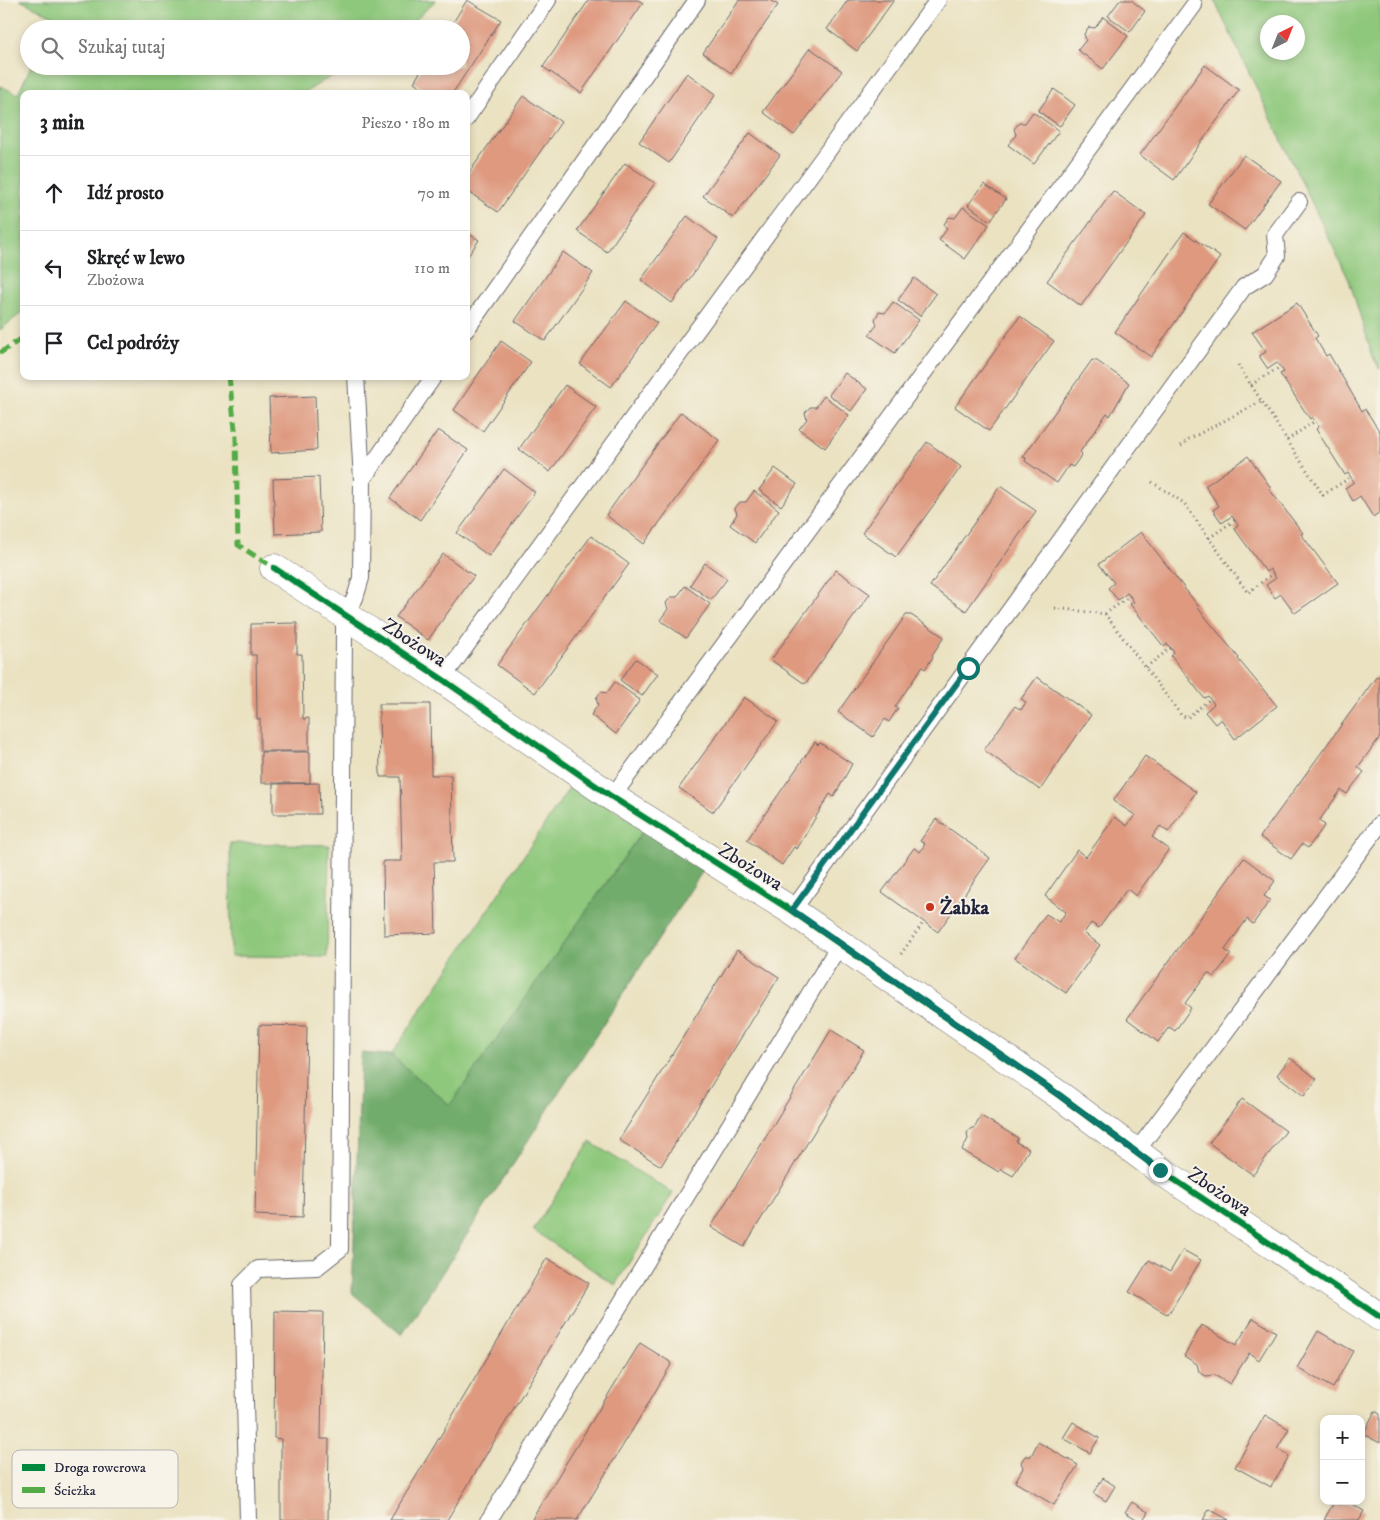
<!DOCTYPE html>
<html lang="pl">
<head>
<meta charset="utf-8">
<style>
  body { margin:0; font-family:"IM FELL DW Pica",serif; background:#f2f2f2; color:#202124 }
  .controls { position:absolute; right:15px; bottom:15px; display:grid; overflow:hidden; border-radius:10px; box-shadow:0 2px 8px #0003 }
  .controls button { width:45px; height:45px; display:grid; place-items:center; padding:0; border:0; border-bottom:1px solid #e0e0e0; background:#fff; color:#202124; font:25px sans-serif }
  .compass { position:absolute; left:1260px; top:15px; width:45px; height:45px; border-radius:50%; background:#fff; box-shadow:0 2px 8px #0003; rotate:43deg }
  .stop { position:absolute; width:15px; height:15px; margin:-11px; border:4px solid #0f766e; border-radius:50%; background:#fff }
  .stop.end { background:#0f766e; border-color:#fff; box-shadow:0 1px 5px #0008 }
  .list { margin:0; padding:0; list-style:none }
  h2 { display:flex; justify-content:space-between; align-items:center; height:65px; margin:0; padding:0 20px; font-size:21px }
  h2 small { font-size:16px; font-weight:400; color:#757577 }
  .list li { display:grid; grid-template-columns:32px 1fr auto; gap:15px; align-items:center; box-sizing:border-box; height:75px; padding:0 20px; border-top:1px solid #e0e0e0 }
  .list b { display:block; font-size:19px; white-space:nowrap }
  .list p { margin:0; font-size:16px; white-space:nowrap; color:#757577 }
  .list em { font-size:16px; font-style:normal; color:#757577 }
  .icon { flex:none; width:28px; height:28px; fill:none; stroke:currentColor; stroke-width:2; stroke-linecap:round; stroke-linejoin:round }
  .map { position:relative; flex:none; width:1380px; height:1520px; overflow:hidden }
  .search { position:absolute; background:#fff; box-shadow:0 2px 8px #0003; left:20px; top:20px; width:450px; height:55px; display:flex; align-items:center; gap:12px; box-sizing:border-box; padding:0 18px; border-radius:28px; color:#757577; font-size:19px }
  .panel { position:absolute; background:#fff; box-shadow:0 2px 8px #0003; left:20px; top:90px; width:450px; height:290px; border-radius:10px }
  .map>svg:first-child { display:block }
  .green { fill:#8ec87c; stroke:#58755c; fill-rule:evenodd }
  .forest { fill:#72ac6c; stroke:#4a6754 }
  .building { fill:#de997f }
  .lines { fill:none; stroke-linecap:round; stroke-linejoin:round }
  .lane-casing { stroke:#68656a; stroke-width:18 }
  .street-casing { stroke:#68656a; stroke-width:29 }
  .path { stroke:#68656a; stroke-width:3; stroke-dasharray:1 4; stroke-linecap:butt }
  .lane { stroke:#fff; stroke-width:16 }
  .street { stroke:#fff; stroke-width:28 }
  .quiet { stroke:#53aa46; stroke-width:5; stroke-dasharray:10 5; stroke-linecap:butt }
  .cycleway-casing { stroke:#f7f3e8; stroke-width:9 }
  .cycleway { stroke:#00873e; stroke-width:6 }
  .route { stroke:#0f766e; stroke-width:6 }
  .poi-dot { fill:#c8321e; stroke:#f7f3e8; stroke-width:2 }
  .labels { text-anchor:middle; stroke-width:4; stroke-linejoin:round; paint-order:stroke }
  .street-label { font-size:20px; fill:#22223b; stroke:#f7f3e8 }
  .poi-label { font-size:20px; font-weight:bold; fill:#22223b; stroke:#f7f3e8; text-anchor:start }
  .key { fill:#f7f3e8; stroke:#b7b4b4; stroke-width:1 }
  .key-label { font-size:14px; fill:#22223b }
</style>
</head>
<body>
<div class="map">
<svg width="1380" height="1520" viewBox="0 0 1380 1520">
  <rect width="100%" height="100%" fill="#f7f3e8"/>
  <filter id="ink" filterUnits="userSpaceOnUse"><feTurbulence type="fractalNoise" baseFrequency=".02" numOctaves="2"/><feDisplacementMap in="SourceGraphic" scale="10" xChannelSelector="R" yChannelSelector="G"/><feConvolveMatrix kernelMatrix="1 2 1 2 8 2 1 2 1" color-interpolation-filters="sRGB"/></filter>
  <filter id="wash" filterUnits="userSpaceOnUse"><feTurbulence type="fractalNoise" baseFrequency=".0096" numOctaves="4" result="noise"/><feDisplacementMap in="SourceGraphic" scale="20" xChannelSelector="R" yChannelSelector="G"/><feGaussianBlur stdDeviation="1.12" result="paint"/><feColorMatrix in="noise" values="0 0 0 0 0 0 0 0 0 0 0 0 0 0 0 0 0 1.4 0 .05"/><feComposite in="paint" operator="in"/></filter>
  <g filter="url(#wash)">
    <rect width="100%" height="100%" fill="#eae2c1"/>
    <path class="green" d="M20 0H436L406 29H50L55 17Z
      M1214 0H1380V370L1373 357 1349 280ZM1268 22H1298V52H1268Z
      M31 66H349L302 94H24V311L0 330V86L18 94Z
      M573 782 644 829 450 1106 391 1055Z
      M230 843 329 845 327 957 231 956Z
      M590 1142 673 1193 615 1285 533 1230Z"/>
    <path class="forest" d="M644 829 704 869 402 1335 352 1293 361 1053 391 1055 450 1105Z"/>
    <g id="blocks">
      <path class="building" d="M467 0 501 20 452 94H431L414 82 424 66H461V29H449Z
        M589 0H638L643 3 581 93 543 67Z
        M739 0H770L778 5 731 73 703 53Z
        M848 0H894L857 51 827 29Z
        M1120 0H1131L1145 11 1130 32 1108 16Z
        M1103 17 1128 36 1103 69 1078 50 1086 40 1084 34 1089 27 1095 28Z
        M810 48 842 71 794 135 763 112Z
        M1205 65 1239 90 1174 180 1140 155Z
        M687 73 716 94 669 163 639 142Z
        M1054 89 1075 105 1060 126 1038 111Z
        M523 96 561 122 498 212 466 190V177Z
        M1033 112 1059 131 1034 164 1008 145 1016 135 1014 129 1019 123H1025Z
        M750 133 780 155 733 218 703 196Z
        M1244 155 1281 181 1245 230 1208 204Z
        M625 163 655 183 607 252 577 231Z
        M984 184 1006 199 990 221 968 205Z
        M1113 191 1146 215 1081 306 1047 281Z
        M963 207 989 225 965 259 939 240 947 229 944 224 949 217 955 218Z
        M687 216 718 239 672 303 641 280Z
        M466 232 479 240 466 259Z
        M1184 232 1220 257 1151 357 1115 332Z
        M563 252 593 273 545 341 515 321Z
        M914 278 936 294 920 316 898 300Z
        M626 301 657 323 611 387 580 364Z
        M893 302 919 320 895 353 869 335 877 325 875 319 879 312 885 313Z
        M1297 303 1318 336 1315 338 1326 356 1329 354 1362 411 1365 409 1380 432V512L1373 517 1360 496 1353 501 1345 488 1354 482 1348 473 1345 475 1316 429 1319 427 1315 421 1312 417 1310 419 1280 374 1284 372 1277 363 1268 369 1259 356 1266 352 1252 332Z
        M1020 316 1054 341 989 431 955 407Z
        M501 341 531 362 483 431 454 410Z
        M1092 360 1097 361 1129 383 1110 416 1107 413 1080 452 1082 454 1078 460 1073 467 1069 465 1057 483 1025 461 1026 458 1023 457Z
        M845 373 867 389 851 411 829 395Z
        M565 385 596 407 550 472 519 449Z
        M315 396 317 450 271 453 269 398Z
        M824 396 849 415 825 448 799 429 807 419 805 413 810 407H816Z
        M681 412 719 440 644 544 606 515Z
        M438 430 468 450 420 520 390 498Z
        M927 442 961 467 896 557 862 533Z
        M1248 456 1271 488 1269 489 1303 533 1301 534 1338 583 1295 613 1281 594 1275 598 1266 585 1276 578 1270 569 1266 572 1234 528 1238 525 1232 516 1222 523 1213 510 1219 506 1205 486Z
        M775 468 797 484 781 506 759 490Z
        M504 469 535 492 489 556 457 533Z
        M319 477 321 532 275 534 273 479Z
        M1000 486 1036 511 966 611 930 586Z
        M754 491 779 510 755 543 730 525 737 514 735 508 740 502H746Z
        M1141 532 1199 607 1198 608 1239 658 1238 659 1277 706 1235 739 1221 719 1215 724 1205 712 1214 704 1208 696 1204 698 1171 656 1174 653 1171 648 1167 644 1164 647 1130 604 1134 602 1130 596 1127 593 1118 600 1108 588 1114 583 1099 564Z
        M591 536 629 564 535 693 497 665Z
        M443 554 474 576 428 640 396 617Z
        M705 563 727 579 711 600 690 585Z
        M836 570 870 594 805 684 771 660Z
        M685 586 710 604 686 638 660 620 668 609 666 603 671 597H677Z
        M906 615H911L944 637 932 655 933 657 925 669 922 667 895 707 898 708 889 722 885 719 873 737 838 712Z
        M297 623V654H302L303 719 309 718V751H260V719H257L256 655H251V624Z
        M636 659 658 674 642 696 620 680Z
        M1377 676 1380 678V737L1358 767 1364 772 1355 783 1347 794 1341 790 1319 821 1325 825 1308 848 1302 844 1291 859 1260 837Z
        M1037 677 1091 715 1040 790 984 750 1015 706 1021 710 1026 702 1021 699Z
        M615 682 640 700 616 734 591 715 598 705 596 698 601 692 607 693Z
        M744 697 778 721 713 812 679 788Z
        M379 704H430L431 775H451L453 862H434L436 933 384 935 383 861H402L400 777H380Z
        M815 742 818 745 820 743 852 764 834 797 830 794 817 815 797 849 794 847 782 865 747 840Z
        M261 752H310V783H261Z
        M1145 756 1196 792 1168 832 1160 826 1152 837 1169 849 1136 896 1127 889 1099 928 1091 923 1084 933 1100 945 1066 993 1015 958 1046 914 1059 922 1066 912 1045 896 1077 850 1086 857 1115 817 1127 826 1135 815 1113 801Z
        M319 783 320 814H273V784Z
        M936 819 990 858 938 932 882 892 914 848 920 852 925 844 920 841Z
        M1244 858 1275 881 1264 896 1270 900 1253 924 1247 919 1225 950 1231 954 1214 977 1208 973 1185 1003 1191 1008 1175 1031 1169 1027 1158 1042 1127 1019Z
        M737 950 779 977 661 1166 619 1140Z
        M259 1025 307 1026 303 1217 255 1215Z
        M831 1030 864 1050 744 1247 711 1227Z
        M1290 1058 1317 1079 1304 1096 1277 1075Z
        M1242 1099 1286 1131 1253 1175 1209 1143Z
        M981 1116 1018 1138 1016 1142 1029 1149 1013 1176 1001 1169 999 1172 962 1150 968 1139 967 1133 970 1129 975 1127Z
        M1183 1250 1201 1260 1168 1315 1129 1292 1149 1260 1170 1272Z
        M547 1258 589 1283 447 1520H390Z
        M275 1311 323 1312 321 1439H329L328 1520H281V1439L274 1438Z
        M1253 1318 1276 1332 1259 1360 1249 1353 1230 1384 1214 1375 1206 1376 1199 1372 1197 1364 1184 1356 1202 1325 1236 1345Z
        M1318 1331 1353 1351 1333 1388 1297 1368Z
        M640 1343 672 1363 633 1429 577 1520H531Z
        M1375 1411 1380 1414V1443L1363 1434Z
        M1265 1415 1289 1429 1277 1449 1289 1456 1271 1487 1235 1467Z
        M1073 1422 1099 1438 1090 1453 1063 1438Z
        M1038 1442 1078 1465 1054 1505 1015 1482 1023 1468 1021 1462 1025 1456H1031Z
        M1103 1478 1115 1486 1106 1501 1093 1493Z
        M1342 1501H1346L1364 1511 1359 1520H1324L1334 1502 1340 1505Z
        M1132 1502 1148 1512 1143 1520H1138L1125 1512Z
        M1209 1509 1229 1520H1203Z"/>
    </g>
  </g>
  <g filter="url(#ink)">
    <use href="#blocks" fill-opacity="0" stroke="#68656a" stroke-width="1"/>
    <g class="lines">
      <defs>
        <path id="lane" d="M466 119 548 0
          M466 330 697 0
          M362 480 434 376
          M442 679 938 0
          M612 797 1194 5
          M792 911 1244 287 1265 274 1277 256 1275 235 1299 202
          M1136 1152 1380 824
          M248 1520 242 1285 258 1269 317 1267 340 1249 344 629V615L355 598 361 578 362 480 356 376
          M489 1520 840 944"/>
        <path id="street" d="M274 568 442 679 612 797 792 911 1059 1095 1160 1170 1380 1317"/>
      </defs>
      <use href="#lane" class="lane-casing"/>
      <use href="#street" class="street-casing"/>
      <path class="path" d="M1238 365 1323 495 1351 477
        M1251 385 1280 367
        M1287 440 1315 421
        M1181 446 1189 439 1262 401
        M1152 482 1184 503 1248 593 1273 573
        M1209 538 1235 520
        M1055 608 1105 614 1181 715 1187 718 1210 699
        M1105 614 1130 596
        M1146 667 1171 648
        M901 954 923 923"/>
      <use href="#lane" class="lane"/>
      <use href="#street" class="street"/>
      <path class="quiet" d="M0 353 24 337
        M229 376 236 438 238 545 277 570"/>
      <defs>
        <path id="cycleway" d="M274 568 442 679 612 797 792 911 1059 1095 1160 1170 1380 1317"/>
      </defs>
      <use href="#cycleway" class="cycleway-casing"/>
      <use href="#cycleway" class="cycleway"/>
    </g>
  </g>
  <g class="lines" filter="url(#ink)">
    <path class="route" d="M968 668 792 910 1059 1095 1160 1170"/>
  </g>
  <circle class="poi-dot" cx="930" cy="907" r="5"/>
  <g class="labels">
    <g class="street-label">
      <text transform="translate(415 642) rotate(33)" y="7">Zbożowa</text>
      <text transform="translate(751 866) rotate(32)" y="7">Zbożowa</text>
      <text transform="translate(1220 1191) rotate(34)" y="7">Zbożowa</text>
    </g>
    <g class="poi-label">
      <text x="940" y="914">Żabka</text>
    </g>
  </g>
  <rect x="12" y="1450" width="166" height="58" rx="8" class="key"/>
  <rect x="22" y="1464" width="23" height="7" fill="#00873e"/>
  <rect x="22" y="1487" width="23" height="6" fill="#53aa46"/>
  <g class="key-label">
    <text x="54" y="1472">Droga rowerowa</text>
    <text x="54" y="1495">Ścieżka</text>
  </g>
</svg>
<div class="controls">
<button>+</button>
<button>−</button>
</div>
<svg class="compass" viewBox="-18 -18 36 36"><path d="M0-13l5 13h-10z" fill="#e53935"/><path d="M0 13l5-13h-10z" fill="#757577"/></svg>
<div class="stop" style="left:968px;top:668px"></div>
<div class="stop end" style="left:1160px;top:1170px"></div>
<div class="search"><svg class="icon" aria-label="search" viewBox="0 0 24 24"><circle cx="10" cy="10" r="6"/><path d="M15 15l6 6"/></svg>Szukaj tutaj</div>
<section class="panel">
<h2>3 min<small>Pieszo · 180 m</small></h2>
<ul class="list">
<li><svg class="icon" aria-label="ahead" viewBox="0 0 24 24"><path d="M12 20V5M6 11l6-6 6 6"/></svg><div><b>Idź prosto</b></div><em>70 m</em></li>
<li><svg class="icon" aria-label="left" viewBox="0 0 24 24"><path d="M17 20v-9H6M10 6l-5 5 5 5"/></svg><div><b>Skręć w lewo</b><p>Zbożowa</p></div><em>110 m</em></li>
<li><svg class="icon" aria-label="arrive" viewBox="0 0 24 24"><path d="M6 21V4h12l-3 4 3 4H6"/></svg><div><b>Cel podróży</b></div></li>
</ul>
</section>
</div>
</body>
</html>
